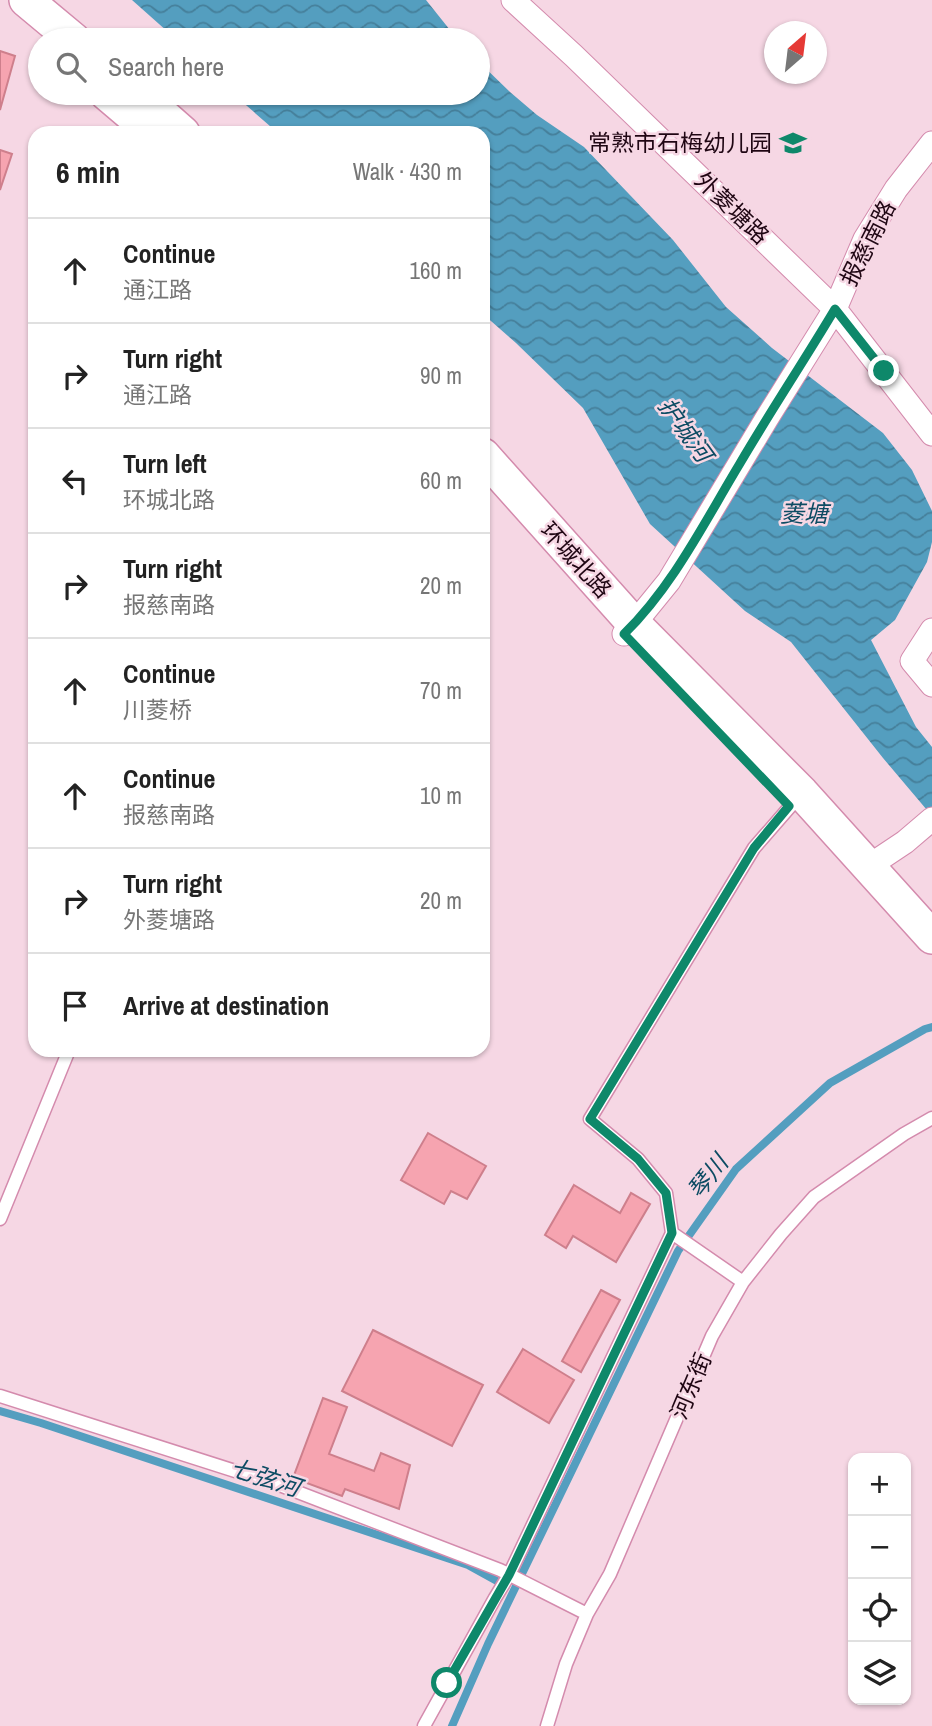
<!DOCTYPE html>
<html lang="en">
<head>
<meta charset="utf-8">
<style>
  body { margin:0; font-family:"Archivo Narrow","Noto Sans SC",sans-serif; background:#f2f2f2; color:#222 }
  .controls { position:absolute; right:21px; bottom:21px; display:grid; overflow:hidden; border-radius:14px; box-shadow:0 2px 5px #0004 }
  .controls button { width:63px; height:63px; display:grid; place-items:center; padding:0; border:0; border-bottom:2px solid #e0e0e0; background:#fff; color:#222; font:35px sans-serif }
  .compass { position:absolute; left:764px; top:21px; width:63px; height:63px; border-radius:50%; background:#fff; box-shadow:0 2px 5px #0004; rotate:28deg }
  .stop { position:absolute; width:21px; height:21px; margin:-16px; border:5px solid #0e886a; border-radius:50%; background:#fff }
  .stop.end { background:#0e886a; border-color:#fff; box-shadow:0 2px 7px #0008 }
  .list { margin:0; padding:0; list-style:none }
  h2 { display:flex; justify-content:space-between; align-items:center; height:91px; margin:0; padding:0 28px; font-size:30px }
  h2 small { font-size:23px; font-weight:400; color:#767676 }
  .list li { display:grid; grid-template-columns:46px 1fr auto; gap:21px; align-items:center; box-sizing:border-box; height:105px; padding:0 28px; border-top:2px solid #e0e0e0 }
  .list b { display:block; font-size:26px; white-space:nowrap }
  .list p { margin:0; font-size:23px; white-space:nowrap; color:#767676 }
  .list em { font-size:23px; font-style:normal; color:#767676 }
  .icon { flex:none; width:38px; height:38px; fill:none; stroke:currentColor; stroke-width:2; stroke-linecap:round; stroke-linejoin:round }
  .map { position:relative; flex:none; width:932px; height:1726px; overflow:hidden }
  .search { position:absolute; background:#fff; box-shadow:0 2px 5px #0004; left:28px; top:28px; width:462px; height:77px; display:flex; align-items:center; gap:18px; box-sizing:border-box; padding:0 24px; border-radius:38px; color:#767676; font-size:26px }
  .panel { position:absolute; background:#fff; box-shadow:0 2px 5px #0004; left:28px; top:126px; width:462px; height:931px; border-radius:21px }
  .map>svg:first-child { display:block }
  .water { fill:url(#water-waves) }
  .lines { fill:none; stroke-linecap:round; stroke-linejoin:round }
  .stream { stroke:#549ebf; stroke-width:8 }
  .building { fill:#f6a4b0; stroke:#ce7f8c; stroke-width:2 }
  .service-casing { stroke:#d48bad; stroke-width:15 }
  .minor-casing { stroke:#d48bad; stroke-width:25 }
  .secondary-casing { stroke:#d48bad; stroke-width:36 }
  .service { stroke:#fff; stroke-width:12 }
  .minor { stroke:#fff; stroke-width:23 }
  .secondary { stroke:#fff; stroke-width:33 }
  .route { stroke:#0e886a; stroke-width:9 }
  .labels { text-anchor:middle; stroke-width:5; stroke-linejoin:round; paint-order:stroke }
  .poi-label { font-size:23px; fill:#1f0613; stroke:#f6d7e4; text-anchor:end }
  .street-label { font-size:23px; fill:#1f0613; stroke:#f6d7e4 }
  .water-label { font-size:24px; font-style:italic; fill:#0c4b63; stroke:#f6d7e4 }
</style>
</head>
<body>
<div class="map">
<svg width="932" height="1726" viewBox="0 0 932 1726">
  <defs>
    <pattern id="water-waves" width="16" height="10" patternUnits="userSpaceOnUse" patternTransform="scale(1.75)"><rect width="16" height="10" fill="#549ebf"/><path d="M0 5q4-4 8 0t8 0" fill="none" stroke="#457f9a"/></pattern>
  </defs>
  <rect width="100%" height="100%" fill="#f6d7e4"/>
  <path class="water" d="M132 0H426L458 40H177Z
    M478 61 510 92 537 115 584 147 673 240 726 307 772 348 883 433 912 470 932 511V542L927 562 895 620 871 640 916 727 932 747V816L883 758 791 642 745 611 650 524 583 408 516 343 483 314V133H278L232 93H478Z"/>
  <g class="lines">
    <path class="stream" d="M0 1411 41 1423 468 1565 506 1586
      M452 1726 488 1644 678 1251 736 1169 830 1083 925 1029 932 1027"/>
  </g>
  <path class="building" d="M0 51 15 56 0 110Z
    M0 150 12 154 0 190Z
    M428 1133 486 1166 467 1199 451 1191 444 1204 401 1180Z
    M574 1185 620 1213 631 1193 650 1204 616 1262 573 1236 566 1248 545 1235Z
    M601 1290 620 1300 581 1372 562 1361Z
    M373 1330 483 1385 452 1446 342 1391Z
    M523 1349 574 1380 549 1423 497 1392Z
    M323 1398 347 1407 329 1454 374 1471 381 1453 410 1465 399 1509 345 1489 342 1496 293 1478Z"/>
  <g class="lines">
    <defs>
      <path id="service" d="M0 1219 69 1050
        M672 1233 743 1282
        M0 1396 282 1486 500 1570 587 1614
        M424 1726 495 1598 509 1575 672 1233 666 1193 638 1159 590 1119 754 848 801 794
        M547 1726 566 1664 587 1614 610 1574 712 1336 743 1282 781 1234 814 1197 904 1134 932 1118"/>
      <path id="minor" d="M513 0 574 56 835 309 932 434
        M932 630 912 661 932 685
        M624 634 634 624 669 581 767 418 835 309 865 239 896 189 932 143
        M869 866 905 842 932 819"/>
      <path id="secondary" d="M26 0 74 40
        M106 93 153 133
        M140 95 183 133
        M483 455 634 624 802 793 932 937"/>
    </defs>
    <use href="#service" class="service-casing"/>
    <use href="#minor" class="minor-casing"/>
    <use href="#secondary" class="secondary-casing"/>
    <use href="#service" class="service"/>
    <use href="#minor" class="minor"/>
    <use href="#secondary" class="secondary"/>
  </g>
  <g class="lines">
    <path class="route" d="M447 1683 509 1575 672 1233 666 1193 638 1159 590 1119 754 848 789 806 624 634C673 586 704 523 739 465 770 412 804 361 835 309L884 371"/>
  </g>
  <defs>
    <symbol id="school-bare" viewBox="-9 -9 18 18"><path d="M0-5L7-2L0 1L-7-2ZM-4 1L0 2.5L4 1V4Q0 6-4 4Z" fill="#0e886a" stroke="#f6d7e4" stroke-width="2.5" paint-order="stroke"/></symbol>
  </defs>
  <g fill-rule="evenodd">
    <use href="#school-bare" x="774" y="124" width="38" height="38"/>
  </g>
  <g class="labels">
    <g class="poi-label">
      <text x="772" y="151">常熟市石梅幼儿园</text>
    </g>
    <g class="street-label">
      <text transform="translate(732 208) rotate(44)" y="8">外菱塘路</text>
      <text transform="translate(868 243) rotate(-63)" y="8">报慈南路</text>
      <text transform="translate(576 560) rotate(48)" y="8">环城北路</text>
      <text transform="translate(691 1386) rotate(-67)" y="8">河东街</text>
    </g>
    <g class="water-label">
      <text transform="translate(685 430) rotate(54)" y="8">护城河</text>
      <text x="804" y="522">菱塘</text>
      <text transform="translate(708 1177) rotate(-52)" y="8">琴川</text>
      <text transform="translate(265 1478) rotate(18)" y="8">七弦河</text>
    </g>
  </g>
</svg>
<div class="controls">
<button>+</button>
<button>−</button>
<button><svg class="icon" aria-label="locate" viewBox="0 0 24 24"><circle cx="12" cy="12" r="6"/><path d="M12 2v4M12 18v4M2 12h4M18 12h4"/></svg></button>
<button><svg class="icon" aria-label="layers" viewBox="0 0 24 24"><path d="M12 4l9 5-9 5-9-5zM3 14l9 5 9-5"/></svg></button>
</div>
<svg class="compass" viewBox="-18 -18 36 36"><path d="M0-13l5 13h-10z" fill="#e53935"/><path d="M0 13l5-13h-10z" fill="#767676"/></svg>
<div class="stop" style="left:447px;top:1683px"></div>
<div class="stop end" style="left:884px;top:371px"></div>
<div class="search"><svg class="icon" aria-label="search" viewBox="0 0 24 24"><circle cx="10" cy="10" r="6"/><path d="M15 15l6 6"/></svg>Search here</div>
<section class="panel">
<h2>6 min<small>Walk · 430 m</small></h2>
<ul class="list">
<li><svg class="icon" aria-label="ahead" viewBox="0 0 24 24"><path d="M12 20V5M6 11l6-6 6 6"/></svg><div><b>Continue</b><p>通江路</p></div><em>160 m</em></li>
<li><svg class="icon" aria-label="right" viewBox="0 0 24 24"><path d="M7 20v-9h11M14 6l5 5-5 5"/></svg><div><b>Turn right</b><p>通江路</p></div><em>90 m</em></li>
<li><svg class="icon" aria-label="left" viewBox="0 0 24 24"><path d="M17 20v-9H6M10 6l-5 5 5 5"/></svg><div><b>Turn left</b><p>环城北路</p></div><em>60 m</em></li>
<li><svg class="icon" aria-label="right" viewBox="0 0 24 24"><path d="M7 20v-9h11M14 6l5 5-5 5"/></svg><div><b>Turn right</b><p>报慈南路</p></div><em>20 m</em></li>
<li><svg class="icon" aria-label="ahead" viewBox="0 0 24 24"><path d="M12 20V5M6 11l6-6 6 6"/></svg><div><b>Continue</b><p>川菱桥</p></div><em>70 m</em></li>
<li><svg class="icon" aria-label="ahead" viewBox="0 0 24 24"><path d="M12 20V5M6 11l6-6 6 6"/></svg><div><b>Continue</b><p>报慈南路</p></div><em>10 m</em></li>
<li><svg class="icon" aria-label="right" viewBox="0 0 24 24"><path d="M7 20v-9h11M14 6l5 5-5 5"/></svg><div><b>Turn right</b><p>外菱塘路</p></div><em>20 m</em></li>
<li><svg class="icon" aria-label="arrive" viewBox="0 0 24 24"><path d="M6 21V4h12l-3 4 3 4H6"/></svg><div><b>Arrive at destination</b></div></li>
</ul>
</section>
</div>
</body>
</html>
